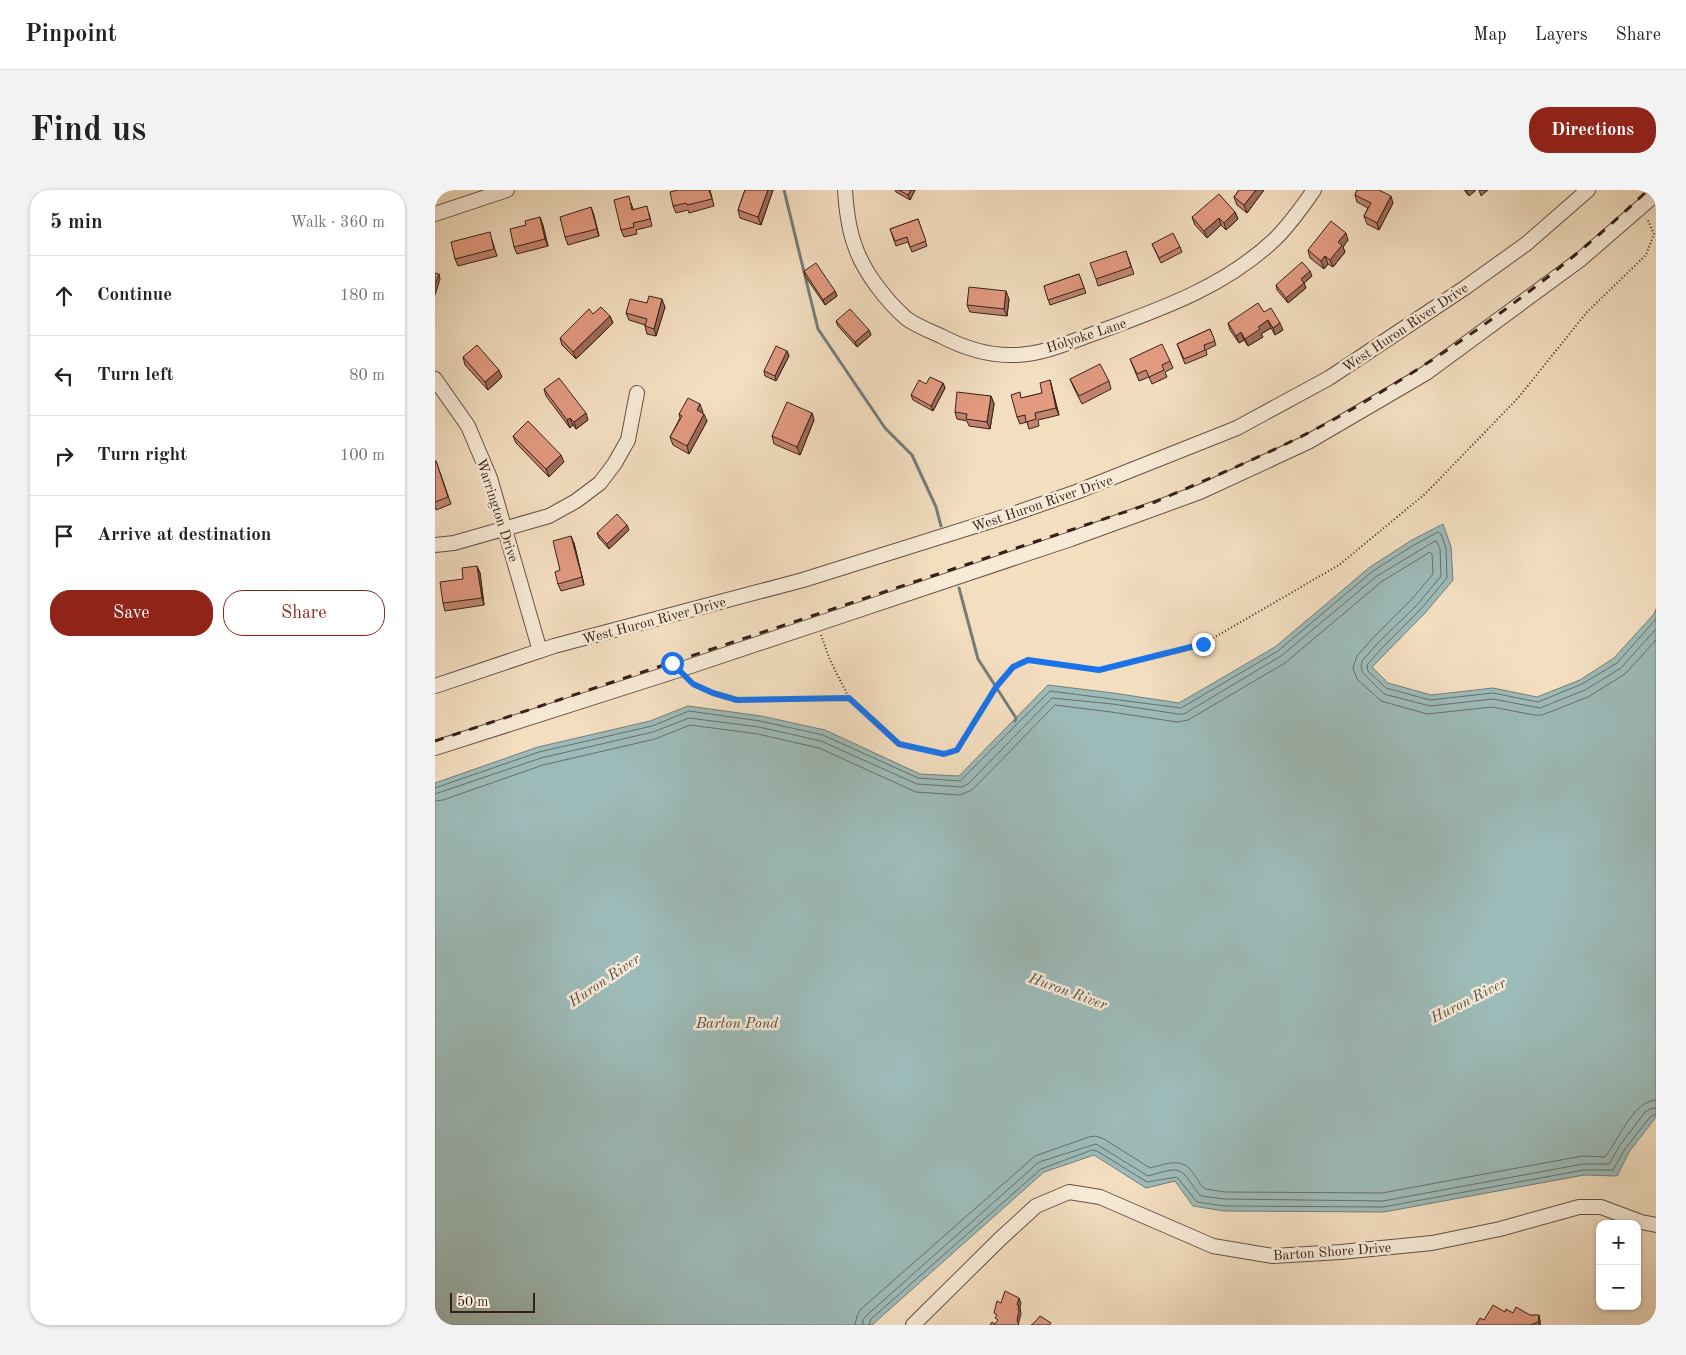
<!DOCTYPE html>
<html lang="en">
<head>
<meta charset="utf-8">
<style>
  body { margin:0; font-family:"Old Standard TT",serif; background:#f2f2f2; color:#222 }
  .controls { position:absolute; right:15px; bottom:15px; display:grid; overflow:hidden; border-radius:10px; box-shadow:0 1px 4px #0004 }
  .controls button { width:45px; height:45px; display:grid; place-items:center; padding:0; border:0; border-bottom:1px solid #e0e0e0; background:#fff; color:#222; font:25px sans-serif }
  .scale { position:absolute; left:15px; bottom:12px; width:85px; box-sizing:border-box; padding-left:5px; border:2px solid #362119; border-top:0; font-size:14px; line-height:18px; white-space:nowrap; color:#362119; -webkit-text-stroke:4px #f7ead6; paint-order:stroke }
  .stop { position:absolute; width:15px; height:15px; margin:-11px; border:4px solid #1a73e8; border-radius:50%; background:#fff }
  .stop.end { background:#1a73e8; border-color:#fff; box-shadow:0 1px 5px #0008 }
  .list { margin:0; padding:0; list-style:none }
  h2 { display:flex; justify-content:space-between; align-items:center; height:65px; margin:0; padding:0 20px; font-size:21px }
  h2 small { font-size:16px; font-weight:400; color:#767676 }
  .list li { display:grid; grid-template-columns:32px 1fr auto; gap:15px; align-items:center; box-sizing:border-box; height:80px; padding:0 20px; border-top:1px solid #e0e0e0 }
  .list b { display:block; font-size:19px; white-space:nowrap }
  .list em { font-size:16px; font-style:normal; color:#767676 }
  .actions { display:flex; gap:10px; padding:15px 20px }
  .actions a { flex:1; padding:11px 0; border:1px solid #8f2418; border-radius:20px; text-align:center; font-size:18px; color:#8f2418 }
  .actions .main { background:#8f2418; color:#fff }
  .icon { flex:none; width:28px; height:28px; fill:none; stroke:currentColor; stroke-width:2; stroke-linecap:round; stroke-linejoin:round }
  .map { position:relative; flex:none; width:1221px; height:1135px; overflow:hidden; border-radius:20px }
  header { display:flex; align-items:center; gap:30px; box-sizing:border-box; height:70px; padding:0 25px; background:#fff; border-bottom:1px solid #e0e0e0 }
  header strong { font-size:24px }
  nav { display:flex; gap:28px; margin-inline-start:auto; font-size:18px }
  .intro { display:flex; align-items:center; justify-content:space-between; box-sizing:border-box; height:120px; padding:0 30px }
  h1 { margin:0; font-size:35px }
  .button { padding:12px 22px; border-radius:20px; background:#8f2418; color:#fff; font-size:18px; font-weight:700 }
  main { display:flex; gap:30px; padding:0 30px }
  aside { flex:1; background:#fff; border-radius:20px; box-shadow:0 1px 4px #0004 }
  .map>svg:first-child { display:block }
  .water { fill:#9dbbb9; stroke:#747d79 }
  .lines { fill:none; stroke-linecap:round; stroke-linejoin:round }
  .shore { stroke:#6a6e69; stroke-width:1 }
  .stream { stroke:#747d79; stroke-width:3 }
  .minor-casing { stroke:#655043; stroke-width:16 }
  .path { stroke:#362119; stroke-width:2; stroke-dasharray:1 2.5; stroke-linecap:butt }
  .minor { stroke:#f7ead6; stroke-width:14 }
  .rail { stroke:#362119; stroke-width:3; stroke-dasharray:9 9; stroke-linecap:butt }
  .wall { fill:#c2846f; stroke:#362119 }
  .shaded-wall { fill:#9e6c5a; stroke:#362119 }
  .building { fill:#e29a81; stroke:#362119 }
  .route { stroke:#1a73e8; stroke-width:6 }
  .labels { text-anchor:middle; stroke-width:5; stroke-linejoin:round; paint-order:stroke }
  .street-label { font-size:14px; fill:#362119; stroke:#f7ead6 }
  .water-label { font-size:15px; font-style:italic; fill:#554f49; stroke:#f7ead6 }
</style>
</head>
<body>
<header>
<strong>Pinpoint</strong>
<nav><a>Map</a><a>Layers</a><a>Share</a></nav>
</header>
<div class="intro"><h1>Find us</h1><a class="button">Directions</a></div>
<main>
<aside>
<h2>5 min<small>Walk · 360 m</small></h2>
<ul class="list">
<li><svg class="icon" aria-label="ahead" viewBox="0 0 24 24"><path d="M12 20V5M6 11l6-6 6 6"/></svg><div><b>Continue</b></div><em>180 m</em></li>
<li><svg class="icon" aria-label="left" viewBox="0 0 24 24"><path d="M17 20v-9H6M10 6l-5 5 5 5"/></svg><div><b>Turn left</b></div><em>80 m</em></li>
<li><svg class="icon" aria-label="right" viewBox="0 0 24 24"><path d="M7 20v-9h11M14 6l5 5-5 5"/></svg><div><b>Turn right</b></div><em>100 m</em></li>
<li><svg class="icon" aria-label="arrive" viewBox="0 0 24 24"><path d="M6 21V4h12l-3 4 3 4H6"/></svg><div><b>Arrive at destination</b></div></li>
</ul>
<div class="actions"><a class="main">Save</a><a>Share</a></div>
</aside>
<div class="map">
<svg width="1221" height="1135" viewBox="0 0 1221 1135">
  <rect width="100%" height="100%" fill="#f3dec0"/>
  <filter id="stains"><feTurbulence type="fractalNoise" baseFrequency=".004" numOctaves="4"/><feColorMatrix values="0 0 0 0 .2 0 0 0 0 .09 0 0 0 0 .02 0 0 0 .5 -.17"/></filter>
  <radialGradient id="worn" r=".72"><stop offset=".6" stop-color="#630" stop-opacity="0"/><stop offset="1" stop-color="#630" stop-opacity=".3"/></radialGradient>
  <path class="water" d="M1008 334 1016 357 1018 390 990 423 937 477 953 493 996 505 1058 498 1102 507 1145 490 1179 468 1219 424 1221 419V927L1194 962 1182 986 1149 985 949 1022 789 1021 758 1016 740 991 711 998 659 965 609 982 437 1135H0V593L103 557 215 531 253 516 326 526 390 540 485 584 524 586 613 495 678 503 744 513 840 457 935 377 977 350Z"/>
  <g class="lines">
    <path class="shore" d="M0 598 104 562 217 536 254 521 325 531 388 545 483 588 525 591 615 501 746 518 843 461 938 381 979 355 1003 342 1006 344 1011 358 1012 388 986 419 948 457 932 475 933 481 951 498 995 510 1058 503 1103 512 1147 494 1182 473 1221 429
      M0 604 106 568 218 542 254 528 324 537 386 551 482 594 527 597 533 594 617 508 677 514 743 524H749L846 466 942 386 1000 351 1002 352 1005 359 1006 386 982 415 943 453 927 471 926 477 928 483 949 504 995 516 1058 509 1105 518 1150 500 1186 478 1221 439
      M0 611 8 610 108 575 220 549 255 535 323 544 384 558 481 602 525 605 537 600 620 515 676 522 742 532 753 530 850 473 946 392 995 362 997 364 998 384 976 410 938 448 922 466 918 478 922 489 946 511 992 524 1057 517 1099 525H1107L1153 507 1190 484 1221 450
      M420 1135 422 1126 426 1119 600 966 654 947 661 946 669 949 715 978C728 975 745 967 756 980 761 986 764 994 770 999L790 1002 947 1003 1147 966 1170 967C1183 951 1198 911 1221 910
      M428 1135V1130L432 1125 604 972 661 954 713 986C721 984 729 981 737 980 751 978 757 998 766 1006L790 1009 948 1011 1148 974H1174L1185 955 1210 922 1215 919 1221 918
      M434 1135 436 1129 606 979 657 960 662 961 712 992 742 987 762 1012 789 1016 948 1017 1149 980H1178L1190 959 1215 927 1221 924"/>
    <path class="stream" d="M349 0 383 139 450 238 477 265 501 317 506 336
      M524 398 543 469 581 528 580 531"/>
    <defs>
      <path id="minor" d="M410 0C411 16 414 40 420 56 428 81 452 112 472 129 482 136 495 141 506 146 527 157 551 165 575 165 606 166 637 151 666 141 728 118 789 97 839 50 854 36 867 17 879 0
        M0 24 72 0
        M0 189 33 236 55 288 105 461
        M0 355 19 353 114 326 141 311 165 293 180 273 193 250 202 203
        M0 496 119 456 368 390 575 325 641 302 802 238 894 188 1031 97 1091 54 1153 0
        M0 558 244 480 382 434 636 349 765 302 873 252 991 183 1146 69 1221 4
        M478 1135 564 1050 601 1016 634 1002 665 1007 778 1056 838 1066 906 1062 997 1053 1065 1039 1144 1017H1166L1206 1032 1221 1035"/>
    </defs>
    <use href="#minor" class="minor-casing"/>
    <path class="path" d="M386 445 395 470 414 508 464 554 509 564 522 560 561 497 578 477 593 470 664 480 768 454 904 375 990 304 1083 208 1152 122 1211 65 1219 44 1212 28
      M253 490 258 494 278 503 302 510 414 508"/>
    <use href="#minor" class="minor"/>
    <path class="rail" d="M0 551 720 312C782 285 846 259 905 226 1016 163 1121 88 1213 0"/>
  </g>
  <path class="wall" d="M275 0 279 16 254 23 253 20 241 23 238 16Z
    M310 0H338L326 35 305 28 303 20Z
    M460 0H480L475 10 461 2Z
    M804 0H829L812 23 802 15 799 7Z
    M922 0H945L958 13 944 40 932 34 929 26 933 18 922 12 920 5Z
    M1029 0H1041L1034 6Z
    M196 13 198 19 214 23 217 36 201 40 202 44 189 47 186 40Z
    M156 17 164 46 133 55 130 47Z
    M800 22 803 29 791 40 786 35 772 48 760 35 757 27Z
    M105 27 113 56 82 64 79 57 91 35Z
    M483 29 492 56 477 62 473 52 461 56 455 39Z
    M57 50 62 66 23 76 20 69Z
    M913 50 908 57 910 62 898 77 893 74 889 79 875 68 873 60Z
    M717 54 745 57 747 62 726 73Z
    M691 61 699 84 663 96 661 89Z
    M369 81 400 101 402 106 390 115 370 86Z
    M644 84 651 103 615 115 609 96Z
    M877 86 869 93 871 98 853 113 842 100 841 95Z
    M574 109 572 126 535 122 532 115Z
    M212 113 230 117 221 146 212 144 210 136V135L194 130 191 123Z
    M829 122 848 140 840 145 836 138 826 144 828 147 813 156 809 150 804 153 795 140 793 133Z
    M158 124 175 126 178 133 141 169 127 155 125 148Z
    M401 131 434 140 436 145 422 157 403 136Z
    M775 139 781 155 771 160 772 165 750 174 742 154Z
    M352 161 354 166 341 191 330 186 329 181Z
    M28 167 67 187 53 200 30 175Z
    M695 169 735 171 738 178 730 182 732 187 717 194 714 187 704 191Z
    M635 189 674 191 676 199 647 214 638 196Z
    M615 190 617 198 624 225 603 230 604 236 594 239 592 232 585 234 582 227 587 208 607 203Z
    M508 193 510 198 498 221 478 210 476 205 491 194Z
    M109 199 153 230 141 239 138 235 135 238 111 206Z
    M556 206 559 214 555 239 534 236 532 231 522 229 520 222Z
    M268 222 267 223 272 231 254 264 238 255 235 247 245 228 244 224Z
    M377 223 379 230 365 265 339 254 337 246Z
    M78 246 129 272 114 287 81 253Z
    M0 271H1L16 314 1 320 0 317Z
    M194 340 174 359 164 348 162 343Z
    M139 353 149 395 126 401 123 394 125 380Z
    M42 376 45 383 49 415 10 421 8 413 28 389Z
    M1070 1122 1105 1130V1135H1041L1049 1130Z"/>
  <path class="shaded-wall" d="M333 0H338L326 35 323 27Z
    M476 0H480L475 10 473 5Z
    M821 0H829L812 23 809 15Z
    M1031 0H1041L1034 6Z
    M1044 0H1053L1046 6Z
    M956 6 958 13 944 40 942 33Z
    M156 17 159 25 164 46 162 39Z
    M800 22 803 29 791 40 789 33Z
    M105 27 108 35 113 56 110 49Z
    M784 28 786 35 772 48 769 41Z
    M911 43 913 50 908 57 910 62 898 77 895 70 903 52Z
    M890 66 893 74 889 79 886 71Z
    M875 81 877 86 869 93 871 98 853 113 851 108 866 89Z
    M4 84 5 89 0 105V94Z
    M400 101 402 106 390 115 388 110Z
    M571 101 574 109 572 126 569 119Z
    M227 109 230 117 221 146 219 139Z
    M175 126 178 133 141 169 138 162Z
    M833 130 836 138 826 144 828 147 813 156 810 149 823 137Z
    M845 133 848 140 840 145 838 138Z
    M434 140 436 145 422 157 420 152Z
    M806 142 809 150 804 153 801 146Z
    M352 161 354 166 341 191 340 186Z
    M64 180 67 187 53 200 50 192Z
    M615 190 617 198 624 225 621 218Z
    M508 193 510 198 498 221 496 216Z
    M556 206 559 214 555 239 552 232Z
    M265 214 268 222 265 227 262 220Z
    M151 223 153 230 141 239 139 232Z
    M377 223 379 230 365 265 362 257Z
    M269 224 272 231 254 264 252 256Z
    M135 228 138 235 135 238 132 230Z
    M126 265 129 272 114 287 111 279Z
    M192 335 194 340 174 359 172 354Z
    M136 346 139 353 149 395 147 387Z
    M42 376 45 383 49 415 47 408Z
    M584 1108 586 1113 585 1117 586 1124 583 1135 582 1130V1115Z
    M1104 1125 1105 1130V1135L1103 1132Z"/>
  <path class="building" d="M243 0H274L277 9 252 15 251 13 238 16 235 2Z
    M310 0H333L323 27 303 20Z
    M464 0H476L473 5Z
    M804 0H821L809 15 799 7Z
    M922 0H944L956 6 942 33 929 26 936 13 920 5Z
    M784 4 800 22 789 33 784 28 769 41 757 27Z
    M194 6 197 20 212 16 215 29 198 33 199 37 186 40 179 10Z
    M156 17 162 39 130 47 125 27Z
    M105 27 110 49 79 57 75 39 91 35 90 31Z
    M483 29 491 51 475 57 472 47 460 51 455 39Z
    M896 31 911 43 903 52 907 55 895 70 890 66 886 71 873 60Z
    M55 42 59 59 20 69 16 52Z
    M738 43 745 57 724 68 717 54Z
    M691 61 696 77 661 89 655 73Z
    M867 72 875 81 866 89 869 93 851 108 841 95Z
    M381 73 400 101 388 110 369 81Z
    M0 83 4 84 0 94Z
    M644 84 649 98 613 110 609 96Z
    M534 97 571 101 569 119 532 115Z
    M214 106 227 109 219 139 210 136 212 129 191 123 195 109 212 113Z
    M823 113 829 122 836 118 845 133 838 138 833 130 823 137 825 139 810 149 806 142 801 146 793 133Z
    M166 117 175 126 138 162 125 148 154 119 158 124Z
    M415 119 434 140 420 152 401 131Z
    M775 139 780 151 769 155 770 160 749 169 742 154Z
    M727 154 735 171 727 175 729 180 714 187 711 180 702 184 695 169Z
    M42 155 64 180 50 192 28 167Z
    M341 156 352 161 340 186 329 181Z
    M665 174 674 191 644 206 635 189Z
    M495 187 508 193 496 216 476 205 484 190 491 194Z
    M124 188 151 223 139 232 135 228 132 230 109 199Z
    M615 190 621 218 600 223 601 229 591 232 590 225 582 227 576 205 585 202 586 208 607 203 605 193Z
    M522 202 556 206 552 232 531 229 532 224 520 222Z
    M253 208 265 214 262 220 269 224 252 256 235 247 247 226 244 224Z
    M352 212 377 223 362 257 337 246Z
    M93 231 126 265 111 279 78 246Z
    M0 271H1L13 307 0 312Z
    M182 324 192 335 172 354 162 343Z
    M136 346 147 387 123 394 120 382 125 380 118 351Z
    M42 376 47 408 8 413 5 392 28 389 27 378Z
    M570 1101 584 1108 582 1115 584 1116 583 1119 584 1120 582 1130 584 1135H555L557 1132 560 1134 563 1130 560 1128 562 1125 559 1123 562 1111 566 1113Z
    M1058 1115 1070 1122 1071 1119 1078 1123 1081 1117 1095 1125H1104L1103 1132 1095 1135H1041L1045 1128 1049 1130Z
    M605 1126 616 1133 615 1135H596L599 1133Z"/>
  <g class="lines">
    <path class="route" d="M237 473 258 494 278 503 302 510 414 508 464 554 509 564 522 560 561 497 578 477 593 470 664 480 768 454"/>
  </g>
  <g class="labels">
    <g class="street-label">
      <text transform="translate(970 137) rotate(-34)" y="5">West Huron River Drive</text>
      <text transform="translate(651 145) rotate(-18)" y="5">Holyoke Lane</text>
      <text transform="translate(607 313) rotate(-19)" y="5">West Huron River Drive</text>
      <text transform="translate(63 320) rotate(72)" y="5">Warrington Drive</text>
      <text transform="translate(219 430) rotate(-15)" y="5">West Huron River Drive</text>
      <text transform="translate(897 1061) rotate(-4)" y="5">Barton Shore Drive</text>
    </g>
    <g class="water-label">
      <text transform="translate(169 790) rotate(-34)" y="5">Huron River</text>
      <text transform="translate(633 801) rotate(20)" y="5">Huron River</text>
      <text transform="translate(1033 810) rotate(-27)" y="5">Huron River</text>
      <text x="302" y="838">Barton Pond</text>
    </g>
  </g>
  <rect width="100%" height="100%" filter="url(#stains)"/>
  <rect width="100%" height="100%" fill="url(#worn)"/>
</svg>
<div class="controls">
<button>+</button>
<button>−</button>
</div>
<div class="scale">50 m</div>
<div class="stop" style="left:237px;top:473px"></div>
<div class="stop end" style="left:768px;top:454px"></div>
</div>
</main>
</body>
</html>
